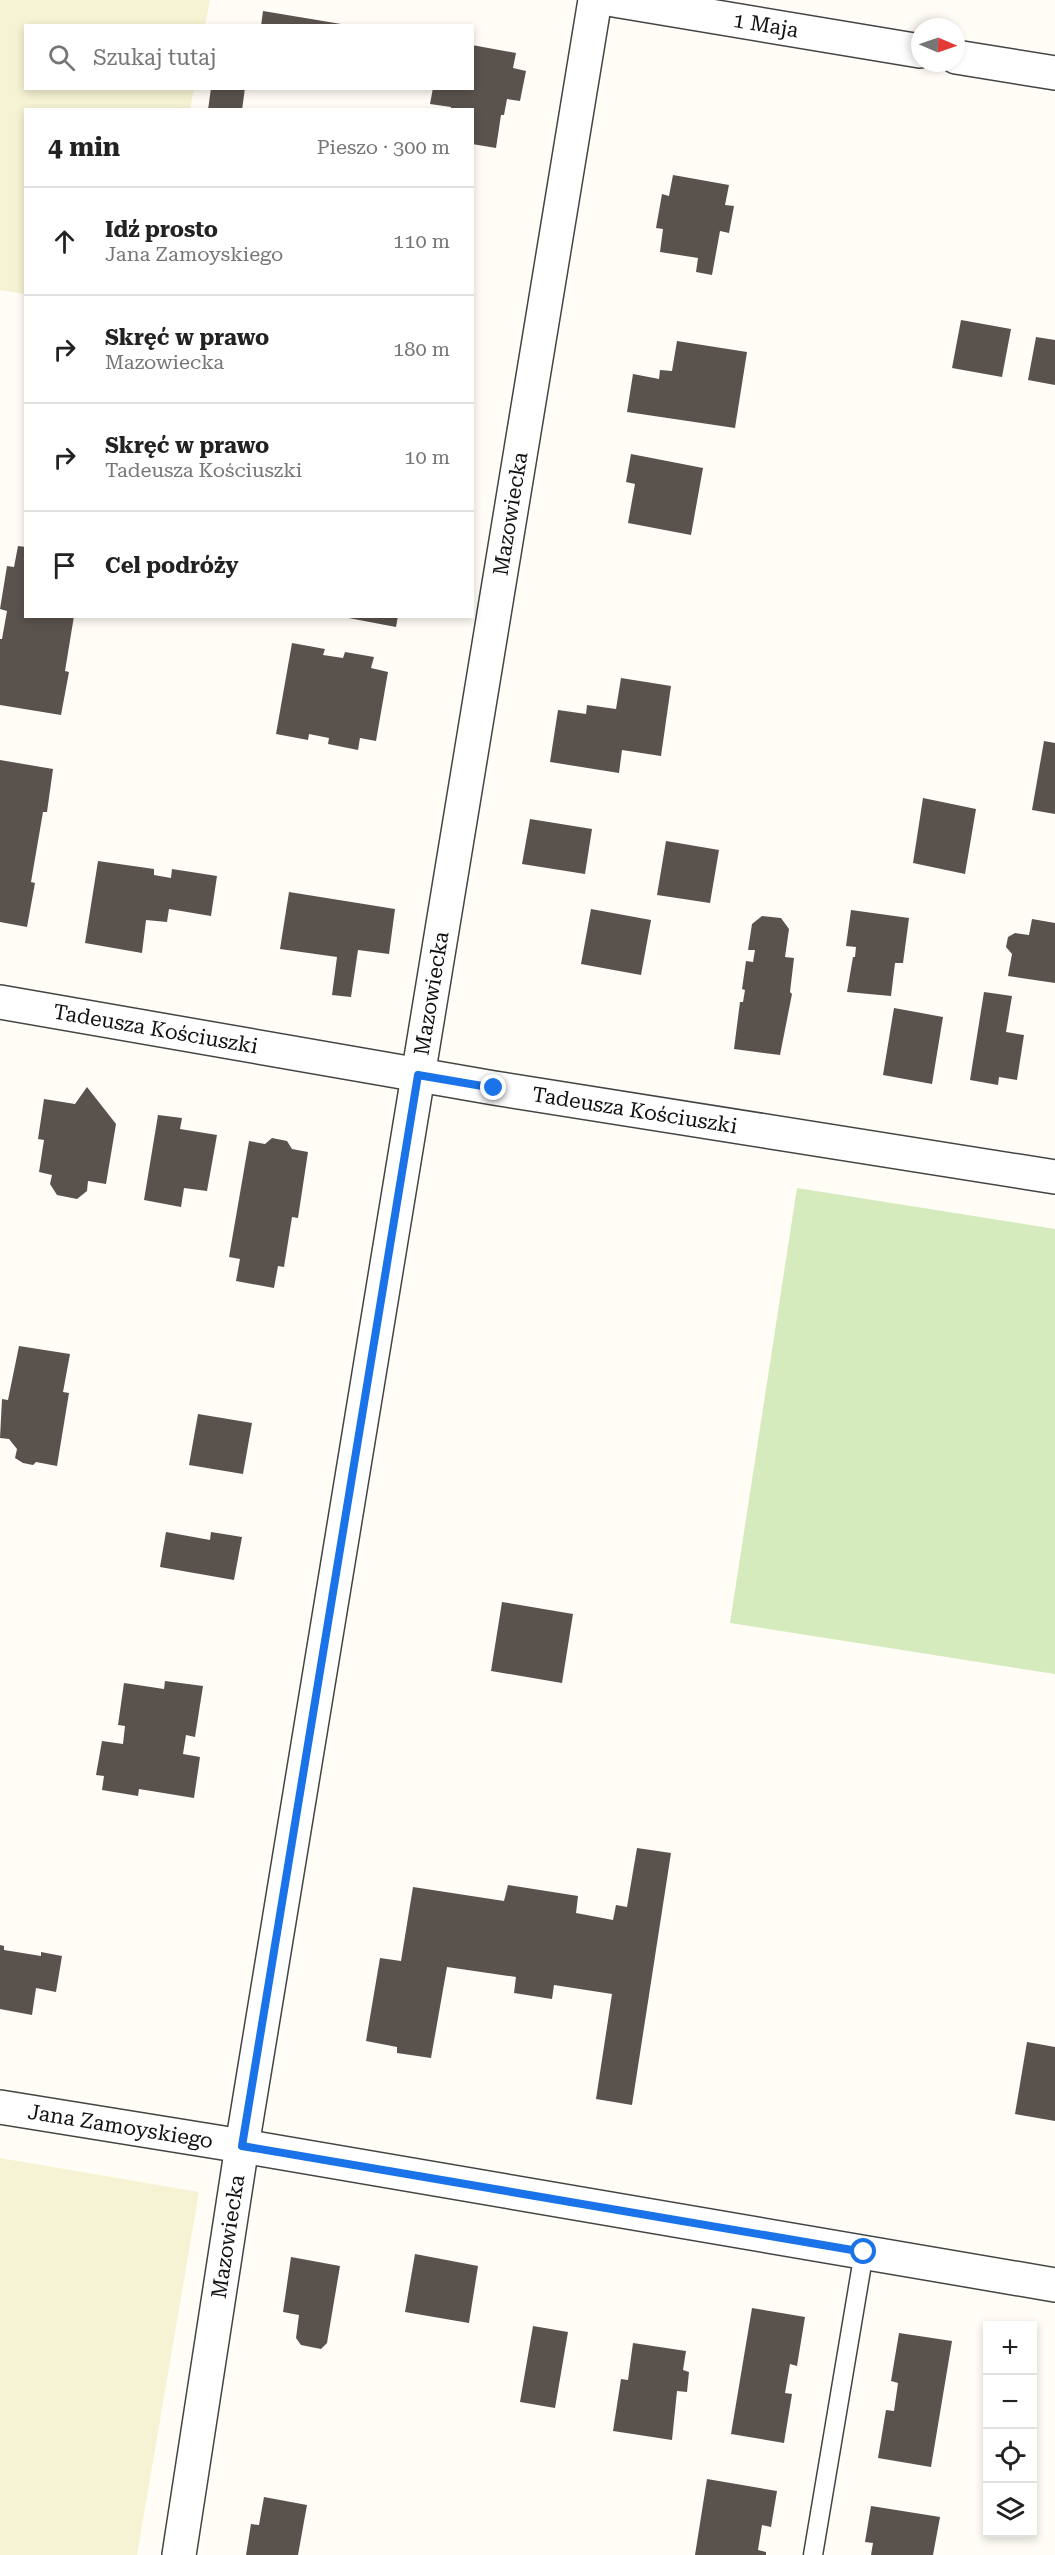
<!DOCTYPE html>
<html lang="pl">
<head>
<meta charset="utf-8">
<style>
  body { margin:0; font-family:"Roboto Serif",serif; background:#f6f6f6; color:#222 }
  .controls { position:absolute; right:18px; bottom:18px; display:grid; overflow:hidden; border-radius:0px; box-shadow:0 3px 9px #0003 }
  .controls button { width:54px; height:54px; display:grid; place-items:center; padding:0; border:0; border-bottom:2px solid #e0e0e0; background:#fff; color:#222; font:30px sans-serif }
  .compass { position:absolute; left:911px; top:18px; width:54px; height:54px; border-radius:50%; background:#fff; box-shadow:0 3px 9px #0003; rotate:92deg }
  .stop { position:absolute; width:18px; height:18px; margin:-14px; border:4px solid #1a73e8; border-radius:50%; background:#fff }
  .stop.end { background:#1a73e8; border-color:#fff; box-shadow:0 2px 6px #0008 }
  .list { margin:0; padding:0; list-style:none }
  h2 { display:flex; justify-content:space-between; align-items:center; height:78px; margin:0; padding:0 24px; font-size:26px }
  h2 small { font-size:20px; font-weight:400; color:#767676 }
  .list li { display:grid; grid-template-columns:39px 1fr auto; gap:18px; align-items:center; box-sizing:border-box; height:108px; padding:0 24px; border-top:2px solid #e0e0e0 }
  .list b { display:block; font-size:22px; white-space:nowrap }
  .list p { margin:0; font-size:20px; white-space:nowrap; color:#767676 }
  .list em { font-size:20px; font-style:normal; color:#767676 }
  .icon { flex:none; width:33px; height:33px; fill:none; stroke:currentColor; stroke-width:2; stroke-linecap:round; stroke-linejoin:round }
  .map { position:relative; flex:none; width:1055px; height:2555px; overflow:hidden }
  .search { position:absolute; background:#fff; box-shadow:0 3px 9px #0003; left:24px; top:24px; width:450px; height:66px; display:flex; align-items:center; gap:15px; box-sizing:border-box; padding:0 21px; border-radius:0px; color:#767676; font-size:22px }
  .panel { position:absolute; background:#fff; box-shadow:0 3px 9px #0003; left:24px; top:108px; width:450px; height:510px; border-radius:0px }
  .map>svg:first-child { display:block }
  .farmland { fill:#f6f3d4 }
  .green { fill:#d5ebbd }
  .building { fill:#5a524d }
  .lines { fill:none; stroke-linecap:round; stroke-linejoin:round }
  .lane-casing { stroke:#444; stroke-width:21 }
  .street-casing { stroke:#444; stroke-width:36 }
  .lane { stroke:#fff; stroke-width:18 }
  .street { stroke:#fff; stroke-width:33 }
  .route { stroke:#1a73e8; stroke-width:8 }
  .labels { text-anchor:middle; stroke-width:6; stroke-linejoin:round; paint-order:stroke }
  .street-label { font-size:21px; fill:#111; stroke:#fff }
</style>
</head>
<body>
<div class="map">
<svg width="1055" height="2555" viewBox="0 0 1055 2555">
  <rect width="100%" height="100%" fill="#fffdf5"/>
  <path class="farmland" d="M0 0H210L205 25 26 26V88L194 89 190 109 26 110 25 294 0 290Z
    M0 2158 199 2192 137 2555H0Z"/>
  <path class="green" d="M797 1188 1055 1229V1674L730 1623Z"/>
  <path class="building" d="M263 11 341 24V26H261Z
    M472 45 516 53 513 68 526 71 520 101 507 99 504 115H501L496 148 472 144V110H451V107L430 104 433 88H472Z
    M211 88H245L242 110H208Z
    M673 175 729 185 725 205 734 206 729 233 720 231 712 275 696 272 698 258 660 252 663 229 656 228 662 194 669 196Z
    M961 320 1011 329 1002 377 952 368Z
    M1036 337 1055 340V385L1028 380Z
    M677 341 747 352 735 428 627 412 633 374 659 379 660 370 672 371Z
    M631 454 703 468 691 535 628 523 635 484 626 482Z
    M18 546 26 547V616H74L65 671 69 672 61 715 0 705V639H2L7 611 0 609 7 566 14 567Z
    M338 616H398L396 627Z
    M292 643 325 649 323 655 343 658 345 652 374 657 371 668 388 672 376 741 360 738 358 750 328 744 329 738 309 734 308 740 276 734Z
    M621 678 671 686 661 756 622 750 619 773 550 762 558 710 586 714 587 705 616 709Z
    M1044 741 1055 743V814L1032 810Z
    M0 760 53 769 47 812H43L31 882 35 883 27 927 0 922Z
    M923 798 976 809 965 874 913 863Z
    M530 819 592 829 585 874 522 864Z
    M666 841 719 850 710 903 657 895Z
    M98 861 154 869V875L171 878 172 869 217 876 211 916 169 909 167 922 146 920 142 953 85 943Z
    M289 892 395 909 389 954 358 950 351 997 332 995 337 957 280 949Z
    M591 909 651 920 641 975 581 964Z
    M851 910 909 918 903 963H895L891 996 847 992 853 957H855L856 947 846 946Z
    M762 916 781 918 789 929 785 957 794 958 790 992 792 994 780 1055 734 1049 740 1002H743L745 990 742 989 746 961 753 962 755 950H748L752 924Z
    M1032 919 1055 923V983L1008 976 1012 954 1006 947 1008 937 1015 933 1029 935Z
    M984 992 1012 996 1006 1032 1024 1035 1017 1080 999 1077 998 1085 970 1080Z
    M894 1008 943 1017 932 1084 883 1075Z
    M87 1087 116 1124 106 1184 88 1181 87 1191 77 1199 57 1195 50 1184 52 1175 39 1172 44 1140 38 1139 44 1099 75 1104Z
    M158 1115 182 1118 180 1129 217 1135 207 1191 184 1188 181 1207 144 1200Z
    M272 1138 287 1141 292 1149 308 1152 298 1218 292 1217 284 1267 278 1266 274 1288 236 1281 240 1259 229 1257 249 1141 265 1144Z
    M19 1346 70 1354 63 1392 69 1393 57 1466 36 1462 33 1465 23 1463 15 1458 17 1449 9 1439 0 1438 2 1399 8 1400Z
    M198 1414 252 1423 243 1474 189 1465Z
    M166 1532 210 1540 211 1532 242 1537 234 1580 160 1567Z
    M502 1602 573 1614 562 1683 491 1671Z
    M165 1681 203 1686 195 1737 186 1735 183 1754 200 1757 194 1798 139 1789 138 1796 102 1790 104 1776 96 1775 102 1741 123 1744 125 1726 118 1725 124 1683 164 1689Z
    M637 1848 671 1853 632 2105 596 2099 612 1994 554 1985 552 1999 514 1993 516 1977 447 1967 431 2058 397 2053V2047L366 2041 380 1958 401 1961 413 1887 504 1901 508 1885 578 1896 576 1913 613 1920 616 1905 627 1907Z
    M0 1945 4 1946V1950L41 1956V1952L62 1956 56 1992 36 1988 32 2015 0 2009Z
    M1027 2042 1055 2047V2121L1015 2114Z
    M415 2254 478 2266 469 2323 405 2312Z
    M291 2257 340 2266 327 2343 321 2349 301 2345 296 2338 299 2315 283 2312Z
    M752 2308 805 2317 797 2366 790 2364 785 2393 792 2394 784 2443 731 2434Z
    M533 2326 568 2332 555 2408 520 2402Z
    M899 2333 952 2341 931 2467 878 2458 886 2410 894 2411 898 2383 891 2381Z
    M633 2343 686 2351 683 2370 689 2372 687 2392 677 2391 672 2440 613 2431 621 2379 628 2380Z
    M707 2479 777 2491 771 2527 762 2525 758 2550 766 2552V2555H695Z
    M264 2497 307 2505 298 2555H246L251 2524 259 2525Z
    M871 2506 940 2517 933 2555H871L873 2543 865 2542Z"/>
  <g class="lines">
    <defs>
      <path id="lane" d="M813 2555 864 2252"/>
      <g id="street">
        <path id="s1" d="M614 0 920 51"/>
        <path d="M956 57 1055 73"/>
        <path id="s2" d="M0 1002 494 1088 1055 1177"/>
        <path id="s3" d="M0 2107 242 2146 1055 2285"/>
        <path id="s4" d="M179 2555 242 2146 595 0"/>
      </g>
    </defs>
    <use href="#lane" class="lane-casing"/>
    <use href="#street" class="street-casing"/>
    <use href="#lane" class="lane"/>
    <use href="#street" class="street"/>
  </g>
  <g class="lines">
    <path class="route" d="M494 1088 418 1075 242 2146 864 2252"/>
  </g>
  <g class="labels">
    <g class="street-label">
      <text dy="7" stroke="none"><textPath href="#s1" startOffset="154">1 Maja</textPath></text>
      <text dy="7" stroke="none"><textPath href="#s4" startOffset="2068">Mazowiecka</textPath></text>
      <text dy="7" stroke="none"><textPath href="#s4" startOffset="1582">Mazowiecka</textPath></text>
      <text dy="7" stroke="none"><textPath href="#s2" startOffset="158">Tadeusza Kościuszki</textPath></text>
      <text dy="7" stroke="none"><textPath href="#s2" startOffset="644">Tadeusza Kościuszki</textPath></text>
      <text dy="7" stroke="none"><textPath href="#s3" startOffset="122">Jana Zamoyskiego</textPath></text>
      <text dy="7" stroke="none"><textPath href="#s4" startOffset="322">Mazowiecka</textPath></text>
    </g>
  </g>
</svg>
<div class="controls">
<button>+</button>
<button>−</button>
<button><svg class="icon" aria-label="locate" viewBox="0 0 24 24"><circle cx="12" cy="12" r="6"/><path d="M12 2v4M12 18v4M2 12h4M18 12h4"/></svg></button>
<button><svg class="icon" aria-label="layers" viewBox="0 0 24 24"><path d="M12 4l9 5-9 5-9-5zM3 14l9 5 9-5"/></svg></button>
</div>
<svg class="compass" viewBox="-18 -18 36 36"><path d="M0-13l5 13h-10z" fill="#e53935"/><path d="M0 13l5-13h-10z" fill="#767676"/></svg>
<div class="stop" style="left:864px;top:2252px"></div>
<div class="stop end" style="left:494px;top:1088px"></div>
<div class="search"><svg class="icon" aria-label="search" viewBox="0 0 24 24"><circle cx="10" cy="10" r="6"/><path d="M15 15l6 6"/></svg>Szukaj tutaj</div>
<section class="panel">
<h2>4 min<small>Pieszo · 300 m</small></h2>
<ul class="list">
<li><svg class="icon" aria-label="ahead" viewBox="0 0 24 24"><path d="M12 20V5M6 11l6-6 6 6"/></svg><div><b>Idź prosto</b><p>Jana Zamoyskiego</p></div><em>110 m</em></li>
<li><svg class="icon" aria-label="right" viewBox="0 0 24 24"><path d="M7 20v-9h11M14 6l5 5-5 5"/></svg><div><b>Skręć w prawo</b><p>Mazowiecka</p></div><em>180 m</em></li>
<li><svg class="icon" aria-label="right" viewBox="0 0 24 24"><path d="M7 20v-9h11M14 6l5 5-5 5"/></svg><div><b>Skręć w prawo</b><p>Tadeusza Kościuszki</p></div><em>10 m</em></li>
<li><svg class="icon" aria-label="arrive" viewBox="0 0 24 24"><path d="M6 21V4h12l-3 4 3 4H6"/></svg><div><b>Cel podróży</b></div></li>
</ul>
</section>
</div>
</body>
</html>
